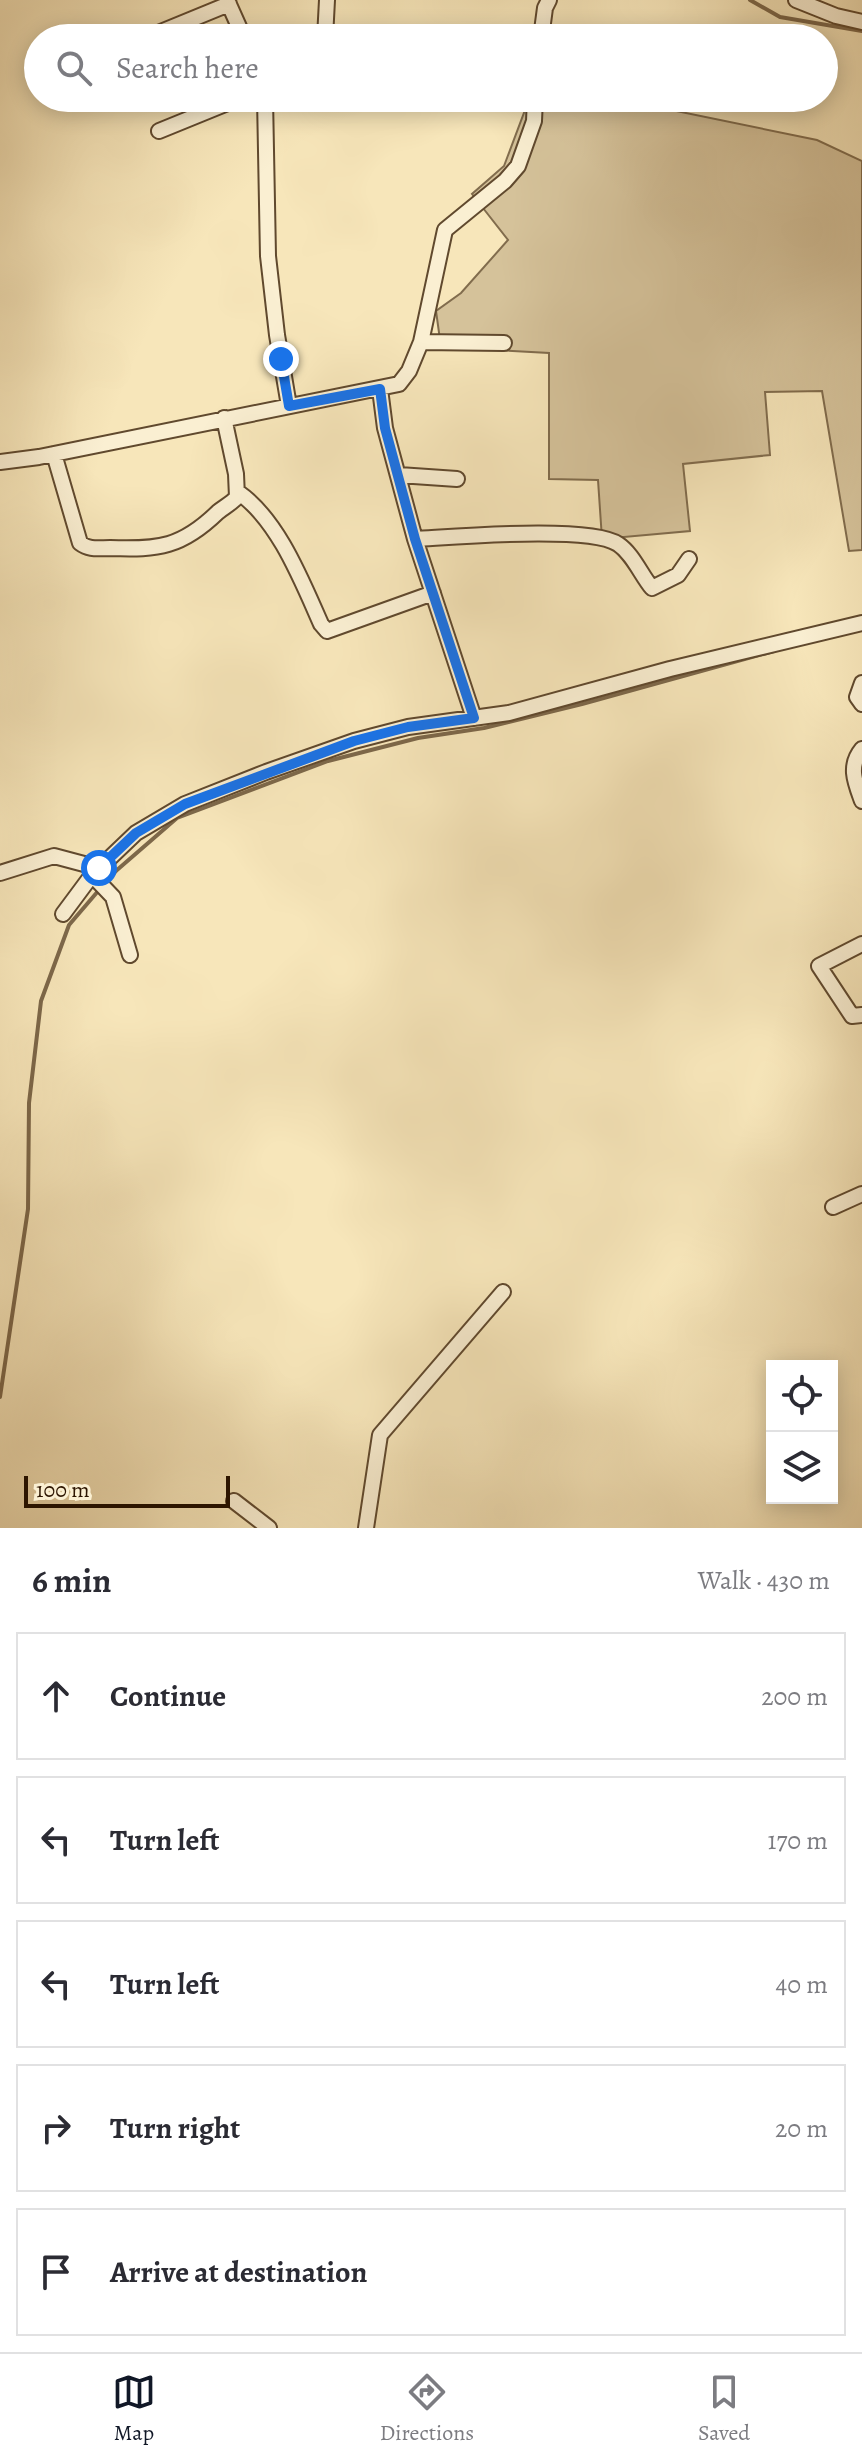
<!DOCTYPE html>
<html lang="en">
<head>
<meta charset="utf-8">
<style>
  body { margin:0; font-family:Alegreya,serif; background:#f2f2f3; color:#2b2b33 }
  .controls { position:absolute; right:24px; bottom:24px; display:grid; overflow:hidden; border-radius:0px; box-shadow:0 4px 20px #0003 }
  .controls button { width:72px; height:72px; display:grid; place-items:center; padding:0; border:0; border-bottom:2px solid #e1e1e2; background:#fff; color:#2b2b33; font:40px sans-serif }
  .scale { position:absolute; left:24px; bottom:20px; width:206px; box-sizing:border-box; padding-left:8px; border:4px solid #2d1500; border-top:0; font-size:22px; line-height:28px; white-space:nowrap; color:#2d1500; -webkit-text-stroke:6px #faefd2; paint-order:stroke }
  .stop { position:absolute; width:24px; height:24px; margin:-18px; border:6px solid #1a73e8; border-radius:50%; background:#fff }
  .stop.end { background:#1a73e8; border-color:#fff; box-shadow:0 2px 8px #0008 }
  .list { margin:0; padding:0; list-style:none }
  h2 { display:flex; justify-content:space-between; align-items:center; height:104px; margin:0; padding:0 32px; font-size:34px }
  h2 small { font-size:26px; font-weight:400; color:#7c7c81 }
  .list li { display:grid; grid-template-columns:52px 1fr auto; gap:24px; align-items:center; box-sizing:border-box; height:128px; margin:0 16px 16px; padding:0 16px; border:2px solid #e1e1e2; border-radius:0px }
  .list b { display:block; font-size:30px; white-space:nowrap }
  .list em { font-size:26px; font-style:normal; color:#7c7c81 }
  .icon { flex:none; width:44px; height:44px; fill:none; stroke:currentColor; stroke-width:2; stroke-linecap:round; stroke-linejoin:round }
  .map { position:relative; flex:none; width:862px; height:1528px; overflow:hidden }
  .search { position:absolute; background:#fff; box-shadow:0 4px 20px #0003; left:24px; right:24px; top:24px; height:88px; display:flex; align-items:center; gap:20px; box-sizing:border-box; padding:0 28px; border-radius:44px; color:#7c7c81; font-size:30px }
  .sheet { height:824px; background:#fff }
  nav { display:flex; justify-content:space-around; align-items:center; box-sizing:border-box; height:112px; border-top:2px solid #e1e1e2; background:#fff; font-size:22px; color:#7c7c81 }
  nav a { display:grid; justify-items:center; gap:4px }
  nav .on { color:#111827 }
  .map>svg:first-child { display:block }
  .green { fill:#d5c29a; stroke:#816c4d; stroke-width:2 }
  .lines { fill:none; stroke-linecap:round; stroke-linejoin:round }
  .stream { stroke:#7d684a; stroke-width:4 }
  .minor-casing { stroke:#60492e; stroke-width:18 }
  .minor { stroke:#faefd2; stroke-width:14 }
  .route { stroke:#1a73e8; stroke-width:10 }
</style>
</head>
<body>
<div class="map">
<svg width="862" height="1528" viewBox="0 0 862 1528">
  <rect width="100%" height="100%" fill="#f7e6ba"/>
  <filter id="stains"><feTurbulence type="fractalNoise" baseFrequency=".0025" numOctaves="4"/><feColorMatrix values="0 0 0 0 .2 0 0 0 0 .09 0 0 0 0 .02 0 0 0 .5 -.17"/></filter>
  <radialGradient id="worn" r=".72"><stop offset=".6" stop-color="#630" stop-opacity="0"/><stop offset="1" stop-color="#630" stop-opacity=".3"/></radialGradient>
  <path class="green" d="M525 98H613L817 140 862 161V550L849 551 822 391 765 392 770 455 683 464 690 531 602 539 598 480 549 479V353L441 347 436 311 461 293 508 240 472 194 504 166 525 110Z"/>
  <g class="lines">
    <path class="stream" d="M750 0 780 17 862 31
      M105 883 117 870 177 818 328 761 418 738 484 728 582 704 774 651
      M0 1397 28 1209 29 1103 41 1001 69 925 99 890"/>
    <defs>
      <path id="minor" d="M227 0 244 38
        M796 0 836 16 862 22
        M146 38 229 4
        M325 38 327 0
        M541 38 545 8 549 0
        M265 98 268 256 277 335 289 406
        M159 131 240 98
        M421 342 504 343
        M380 389 385 428 415 539 474 718
        M54 454 80 543C89 550 98 548 110 548 159 550 182 547 218 512 224 507 232 503 237 497L236 474 224 418
        M0 462 39 457 399 384 409 371 421 342 445 230 505 181 518 166 534 121 535 98
        M399 475 457 479
        M238 492C278 520 301 579 321 624L327 631 433 593
        M415 539C454 537 590 525 618 544 633 554 641 575 652 588L678 575 689 559
        M862 683 857 697 862 704
        M862 749C848 766 855 782 862 801
        M0 873 54 856 99 868
        M92 875 113 897 130 955
        M63 914 92 875 136 833 185 804 266 772 354 741 408 727 509 713 670 669 862 623
        M862 944 819 966 852 1016 862 1015
        M833 1207 862 1194
        M234 1501 269 1528
        M366 1528 380 1435 503 1292"/>
    </defs>
    <use href="#minor" class="minor-casing"/>
    <use href="#minor" class="minor"/>
  </g>
  <g class="lines">
    <path class="route" d="M99 868 136 833 185 804 354 741 408 727 474 718 415 539 385 428 380 389 289 406 281 359"/>
  </g>
  <rect width="100%" height="100%" filter="url(#stains)"/>
  <rect width="100%" height="100%" fill="url(#worn)"/>
</svg>
<div class="controls">
<button><svg class="icon" aria-label="locate" viewBox="0 0 24 24"><circle cx="12" cy="12" r="6"/><path d="M12 2v4M12 18v4M2 12h4M18 12h4"/></svg></button>
<button><svg class="icon" aria-label="layers" viewBox="0 0 24 24"><path d="M12 4l9 5-9 5-9-5zM3 14l9 5 9-5"/></svg></button>
</div>
<div class="scale">100 m</div>
<div class="stop" style="left:99px;top:868px"></div>
<div class="stop end" style="left:281px;top:359px"></div>
<div class="search"><svg class="icon" aria-label="search" viewBox="0 0 24 24"><circle cx="10" cy="10" r="6"/><path d="M15 15l6 6"/></svg>Search here</div>
</div>
<section class="sheet">
<h2>6 min<small>Walk · 430 m</small></h2>
<ul class="list">
<li><svg class="icon" aria-label="ahead" viewBox="0 0 24 24"><path d="M12 20V5M6 11l6-6 6 6"/></svg><div><b>Continue</b></div><em>200 m</em></li>
<li><svg class="icon" aria-label="left" viewBox="0 0 24 24"><path d="M17 20v-9H6M10 6l-5 5 5 5"/></svg><div><b>Turn left</b></div><em>170 m</em></li>
<li><svg class="icon" aria-label="left" viewBox="0 0 24 24"><path d="M17 20v-9H6M10 6l-5 5 5 5"/></svg><div><b>Turn left</b></div><em>40 m</em></li>
<li><svg class="icon" aria-label="right" viewBox="0 0 24 24"><path d="M7 20v-9h11M14 6l5 5-5 5"/></svg><div><b>Turn right</b></div><em>20 m</em></li>
<li><svg class="icon" aria-label="arrive" viewBox="0 0 24 24"><path d="M6 21V4h12l-3 4 3 4H6"/></svg><div><b>Arrive at destination</b></div></li>
</ul>
</section>
<nav>
<a class="on"><svg class="icon" aria-label="map" viewBox="0 0 24 24"><path d="M3 6l6-2 6 2 6-2v14l-6 2-6-2-6 2zM9 4v14M15 6v14"/></svg>Map</a>
<a><svg class="icon" aria-label="directions" viewBox="0 0 24 24"><path d="M12 3l9 9-9 9-9-9zM9 14v-3h6M13 9l2 2-2 2"/></svg>Directions</a>
<a><svg class="icon" aria-label="saved" viewBox="0 0 24 24"><path d="M7 4h10v16l-5-4-5 4z"/></svg>Saved</a>
</nav>
</body>
</html>
